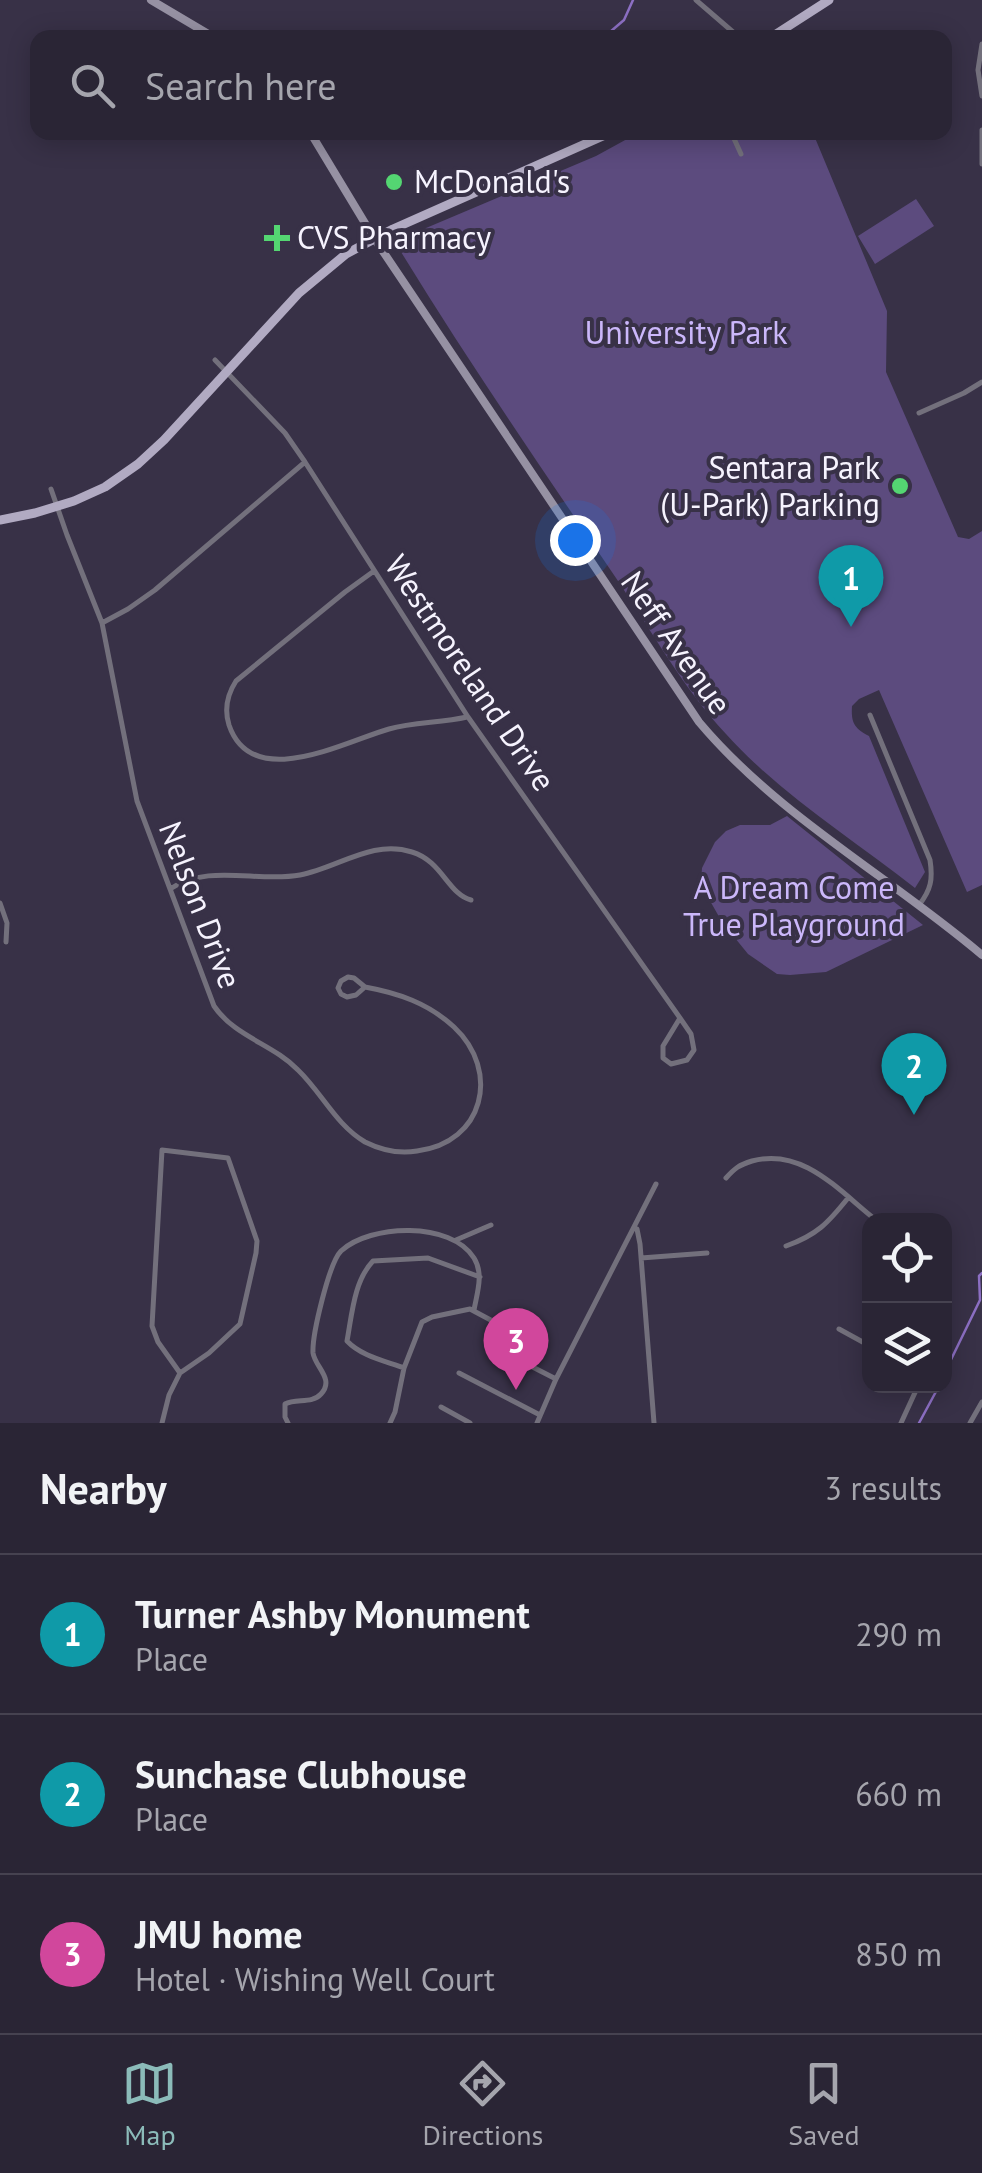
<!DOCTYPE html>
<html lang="en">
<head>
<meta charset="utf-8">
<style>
  body { margin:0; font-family:"PT Sans",sans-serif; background:#322d3d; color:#f1f3f6 }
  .controls { position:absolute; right:30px; bottom:30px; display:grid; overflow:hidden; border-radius:20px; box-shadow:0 5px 25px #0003 }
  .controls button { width:90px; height:90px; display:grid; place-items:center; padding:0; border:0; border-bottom:2px solid #464250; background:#2a2535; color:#f1f3f6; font:50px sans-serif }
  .you { position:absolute; left:575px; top:540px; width:35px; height:35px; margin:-25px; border:8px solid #fff; border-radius:50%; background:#1a73e8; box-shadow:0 0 0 15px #1a73e833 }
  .badge { display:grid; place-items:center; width:65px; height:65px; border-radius:50%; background:#8bbbb9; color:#fff; font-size:32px; font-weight:700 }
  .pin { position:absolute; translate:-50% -82px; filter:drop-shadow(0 2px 5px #0008) }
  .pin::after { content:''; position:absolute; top:52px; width:35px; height:30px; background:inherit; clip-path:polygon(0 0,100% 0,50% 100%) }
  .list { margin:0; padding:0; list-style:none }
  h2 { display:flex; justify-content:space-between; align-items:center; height:130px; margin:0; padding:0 40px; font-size:42px }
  h2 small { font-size:32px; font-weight:400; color:#a5a5ad }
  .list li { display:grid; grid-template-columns:65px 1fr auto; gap:30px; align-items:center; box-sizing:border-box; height:160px; padding:0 40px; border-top:2px solid #464250 }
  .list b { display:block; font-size:38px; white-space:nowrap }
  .list p { margin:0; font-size:32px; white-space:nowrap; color:#a5a5ad }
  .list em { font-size:32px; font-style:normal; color:#a5a5ad }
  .icon { flex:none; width:55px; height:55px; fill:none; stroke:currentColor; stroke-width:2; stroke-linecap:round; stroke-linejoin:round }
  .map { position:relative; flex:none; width:982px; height:1423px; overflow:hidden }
  .search { position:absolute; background:#2a2535; box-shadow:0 5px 25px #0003; left:30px; right:30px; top:30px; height:110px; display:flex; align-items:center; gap:25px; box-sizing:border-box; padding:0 35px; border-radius:20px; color:#a5a5ad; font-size:38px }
  .sheet { height:610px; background:#2a2535 }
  nav { display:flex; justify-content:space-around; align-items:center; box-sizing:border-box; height:140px; border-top:2px solid #464250; background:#2a2535; font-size:28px; color:#a5a5ad }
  nav a { display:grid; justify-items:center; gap:5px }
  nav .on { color:#8bbbb9 }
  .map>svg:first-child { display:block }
  .green { fill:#5c4b7e }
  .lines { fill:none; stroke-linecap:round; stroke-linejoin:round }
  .stream { stroke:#8c6fc3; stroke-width:2.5 }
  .street { stroke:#73707c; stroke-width:5 }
  .secondary { stroke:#9691a3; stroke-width:8 }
  .primary { stroke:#b1aac2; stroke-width:9 }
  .poi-dot { fill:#54d672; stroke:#383147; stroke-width:4 }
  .labels { text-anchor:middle; stroke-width:8; stroke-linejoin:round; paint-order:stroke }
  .poi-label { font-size:32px; fill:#f6f3fe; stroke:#383147; text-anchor:start }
  .park-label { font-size:32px; fill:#cbb7fa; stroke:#383147 }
  .street-label { font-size:32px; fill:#f6f3fe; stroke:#383147 }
</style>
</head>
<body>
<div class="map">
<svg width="982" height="1423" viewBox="0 0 982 1423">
  <rect width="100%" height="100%" fill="#383147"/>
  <path class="green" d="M738 132 740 136 744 132 813 133 887 311 886 372 958 537 969 539 982 531V885L967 892 879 690 859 699 852 706C851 723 854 728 869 736L925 872 915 888C851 838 780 794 726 734 683 688 651 630 616 578 542 469 467 360 398 247L400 239 596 156 638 133Z
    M916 199 934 226 875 264 858 236Z
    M787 816 923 925 826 972 790 975 777 974 748 954 722 922 709 899 701 881 702 868 715 842 726 831 740 825H770Z"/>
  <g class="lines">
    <path class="stream" d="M603 38 624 20 633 0
      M944 1374 980 1300 979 1276 982 1273
      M919 1423 939 1386"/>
    <path class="street" d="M696 0 740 38
      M982 44 978 70 982 96
      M982 130V164
      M731 132 741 154
      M215 360 285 433 305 462 468 717 680 1018
      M919 413 964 393 982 382
      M51 489 67 535 102 623 137 801 214 1006C235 1037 273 1044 298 1070 322 1093 336 1125 365 1142 381 1150 399 1154 417 1151 484 1143 501 1071 454 1027 428 1003 398 993 365 987
      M374 571 345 592 236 681C227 695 224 709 229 725 252 793 346 741 389 729 414 722 441 723 467 717
      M102 623 128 609 155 590 305 462
      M870 715 930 860C933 879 931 890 919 905
      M170 889C208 863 258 883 300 875 338 868 372 839 412 852 442 861 448 894 471 900
      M0 903 7 923 6 942
      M348 977 354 978 365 987 356 995 347 997 341 994 338 988 341 981Z
      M680 1018 691 1034 694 1050 687 1060 671 1064 663 1058V1046Z
      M726 1178C735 1168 739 1165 752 1161 803 1147 839 1191 876 1220
      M637 1229 640 1244 654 1423
      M456 1240 491 1225
      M786 1246C817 1235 828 1223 848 1198
      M641 1258 707 1253
      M480 1277 428 1258 373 1261C354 1281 352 1314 347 1341 361 1356 385 1361 404 1368L422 1322 432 1317 470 1309 500 1325 505 1336 506 1348 513 1357 556 1379
      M839 1329 870 1346
      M459 1373 540 1415
      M441 1407 470 1423
      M162 1423 169 1395 180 1373 209 1353 240 1324 256 1253 257 1241 228 1158 162 1150 152 1326 158 1342 180 1373
      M288 1423 285 1417V1404C296 1398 312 1404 321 1394 335 1379 315 1367 313 1353 312 1335 329 1263 341 1251 370 1224 451 1221 474 1258 484 1274 477 1293 474 1310
      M390 1423 395 1412 404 1368
      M537 1423 556 1379 656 1184
      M901 1423 918 1386
      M970 1423 982 1402"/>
    <path class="secondary" d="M151 0 215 38
      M310 132 374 238 699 722C778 816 889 876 982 955"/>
    <path class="primary" d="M770 38 829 0
      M0 520 35 513 74 501 105 487 138 464 164 440 299 293 346 254 393 229 612 132"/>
  </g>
  <g class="poi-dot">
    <circle cx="394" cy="182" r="10"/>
    <path d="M272 223h10v10h10v10h-10v10h-10v-10h-10v-10h10z"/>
    <circle cx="900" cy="486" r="10"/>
  </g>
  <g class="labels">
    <g class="poi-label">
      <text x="414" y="193">McDonald's</text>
      <text x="297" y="249">CVS Pharmacy</text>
      <text x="880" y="479" text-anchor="end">Sentara Park<tspan x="880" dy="37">(U-Park) Parking</tspan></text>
    </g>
    <g class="park-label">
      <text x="686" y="344">University Park</text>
      <text x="794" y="899">A Dream Come<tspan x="794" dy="37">True Playground</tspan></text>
    </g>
    <g class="street-label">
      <text transform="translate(676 643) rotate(55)" y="11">Neff Avenue</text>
      <text transform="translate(470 673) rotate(56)" y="11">Westmoreland Drive</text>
      <text transform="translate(200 905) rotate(69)" y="11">Nelson Drive</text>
    </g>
  </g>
</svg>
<div class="controls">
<button><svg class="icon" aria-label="locate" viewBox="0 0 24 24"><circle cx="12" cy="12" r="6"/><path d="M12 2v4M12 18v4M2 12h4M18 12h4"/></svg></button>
<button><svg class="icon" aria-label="layers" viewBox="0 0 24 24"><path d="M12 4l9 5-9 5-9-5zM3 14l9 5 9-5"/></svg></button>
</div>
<div class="you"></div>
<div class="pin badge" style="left:851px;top:627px;background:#0f9aa8">1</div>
<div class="pin badge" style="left:914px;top:1115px;background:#0f9aa8">2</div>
<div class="pin badge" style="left:516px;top:1390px;background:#d1479c">3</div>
<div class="search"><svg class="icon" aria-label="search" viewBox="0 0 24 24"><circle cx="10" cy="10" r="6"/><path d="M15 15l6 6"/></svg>Search here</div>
</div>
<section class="sheet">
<h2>Nearby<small>3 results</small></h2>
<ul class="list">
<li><span class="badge" style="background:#0f9aa8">1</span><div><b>Turner Ashby Monument</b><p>Place</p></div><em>290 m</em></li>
<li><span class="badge" style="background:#0f9aa8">2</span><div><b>Sunchase Clubhouse</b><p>Place</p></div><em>660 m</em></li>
<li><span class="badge" style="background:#d1479c">3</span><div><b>JMU home</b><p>Hotel · Wishing Well Court</p></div><em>850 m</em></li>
</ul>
</section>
<nav>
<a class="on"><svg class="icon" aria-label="map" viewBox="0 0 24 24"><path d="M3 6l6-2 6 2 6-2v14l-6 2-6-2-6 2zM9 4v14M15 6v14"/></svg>Map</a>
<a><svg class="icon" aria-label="directions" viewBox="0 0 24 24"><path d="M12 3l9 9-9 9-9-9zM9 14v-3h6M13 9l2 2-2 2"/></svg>Directions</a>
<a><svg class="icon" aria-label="saved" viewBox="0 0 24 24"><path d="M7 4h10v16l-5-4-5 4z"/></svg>Saved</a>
</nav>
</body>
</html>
